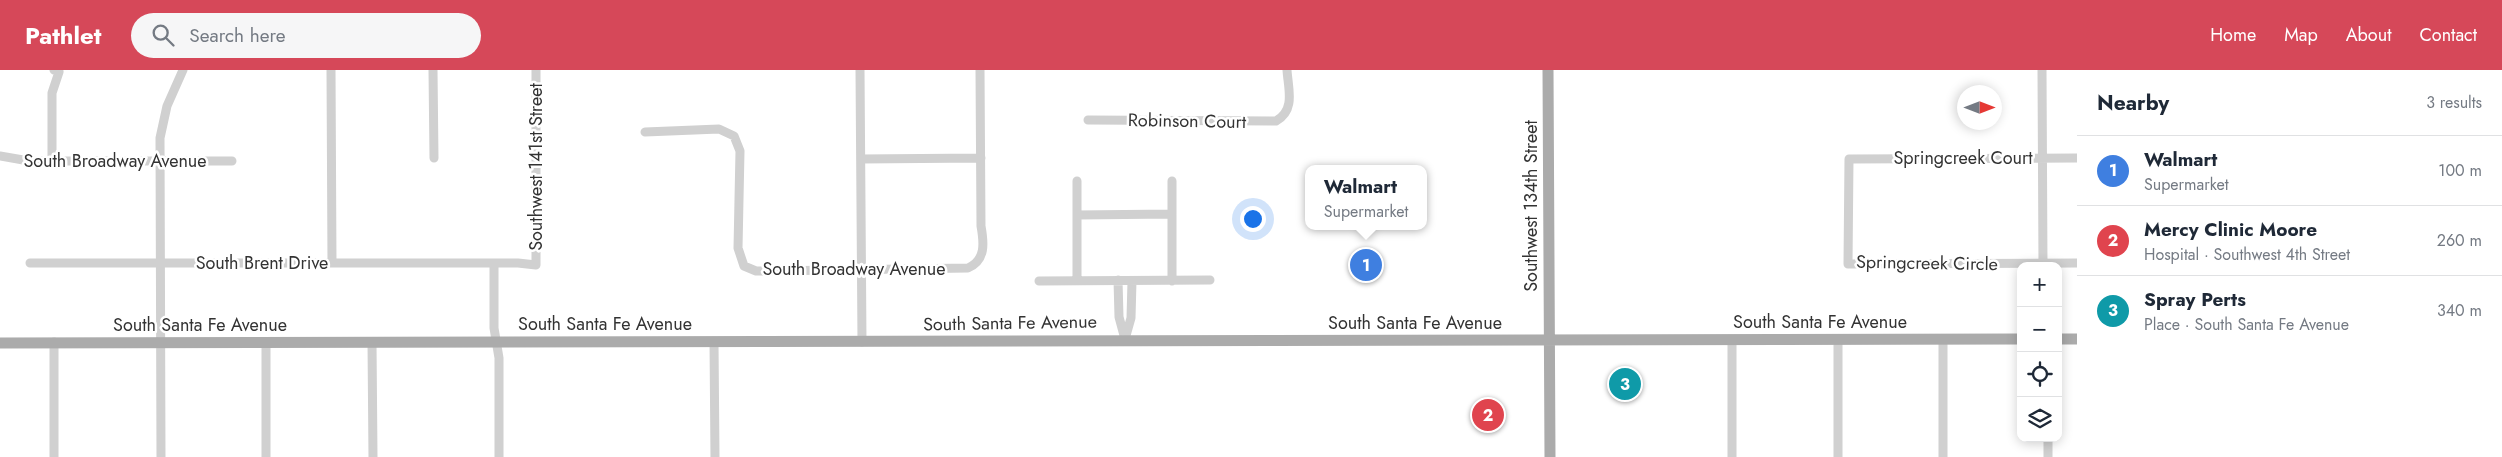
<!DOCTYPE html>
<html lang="en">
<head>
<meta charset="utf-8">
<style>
  body { margin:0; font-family:Jost,sans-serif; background:#f6f6f7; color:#1f2937 }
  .controls { position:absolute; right:15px; bottom:15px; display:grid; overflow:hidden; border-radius:10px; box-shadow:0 2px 12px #0003 }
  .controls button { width:45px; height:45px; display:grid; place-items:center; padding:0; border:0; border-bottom:1px solid #e0e1e3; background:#fff; color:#1f2937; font:25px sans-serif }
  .compass { position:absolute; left:1957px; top:15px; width:45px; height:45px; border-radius:50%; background:#fff; box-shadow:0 2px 12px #0003; rotate:90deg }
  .you { position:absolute; left:1252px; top:148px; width:18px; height:18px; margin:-12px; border:4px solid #fff; border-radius:50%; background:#1a73e8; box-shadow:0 0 0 8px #1a73e833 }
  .badge { display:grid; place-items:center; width:32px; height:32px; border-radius:50%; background:#d64859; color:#fff; font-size:16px; font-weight:700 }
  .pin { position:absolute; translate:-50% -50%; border:2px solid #fff; box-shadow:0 1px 5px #0006 }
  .popup { position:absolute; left:1305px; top:95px; width:122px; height:65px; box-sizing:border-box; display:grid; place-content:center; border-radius:10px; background:#fff; filter:drop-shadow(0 1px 4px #0005); font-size:16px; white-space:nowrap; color:#747a83 }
  .popup b { font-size:19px; color:#1f2937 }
  .popup::after { content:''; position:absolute; left:50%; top:100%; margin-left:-10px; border:10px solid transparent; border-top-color:#fff }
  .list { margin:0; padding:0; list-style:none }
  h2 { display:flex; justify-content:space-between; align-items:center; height:65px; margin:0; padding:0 20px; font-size:21px }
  h2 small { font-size:16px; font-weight:400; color:#747a83 }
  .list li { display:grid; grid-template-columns:32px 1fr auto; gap:15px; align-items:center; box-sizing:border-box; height:70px; padding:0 20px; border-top:1px solid #e0e1e3 }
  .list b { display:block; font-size:19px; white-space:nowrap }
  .list p { margin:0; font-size:16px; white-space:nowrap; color:#747a83 }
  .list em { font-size:16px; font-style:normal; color:#747a83 }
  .icon { flex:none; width:28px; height:28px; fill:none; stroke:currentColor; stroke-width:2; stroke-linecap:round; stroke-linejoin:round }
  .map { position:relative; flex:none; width:2077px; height:387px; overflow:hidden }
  header { display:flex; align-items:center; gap:30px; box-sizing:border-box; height:70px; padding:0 25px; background:#d64859; color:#fff }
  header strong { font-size:24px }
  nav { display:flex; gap:28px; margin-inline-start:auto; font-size:18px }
  .search { width:350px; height:45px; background:#f6f6f7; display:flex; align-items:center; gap:12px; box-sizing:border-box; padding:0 18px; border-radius:28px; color:#747a83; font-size:19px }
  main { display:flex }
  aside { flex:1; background:#fff }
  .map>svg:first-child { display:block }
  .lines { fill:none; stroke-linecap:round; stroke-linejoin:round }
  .minor { stroke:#d0d0d0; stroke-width:9 }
  .major { stroke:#ababab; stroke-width:11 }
  .labels { text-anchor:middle; stroke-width:5; stroke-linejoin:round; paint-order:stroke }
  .street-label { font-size:18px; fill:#333; stroke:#fff }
</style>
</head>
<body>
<header>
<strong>Pathlet</strong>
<div class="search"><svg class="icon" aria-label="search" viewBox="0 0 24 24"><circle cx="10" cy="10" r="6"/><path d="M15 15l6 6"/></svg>Search here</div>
<nav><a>Home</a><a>Map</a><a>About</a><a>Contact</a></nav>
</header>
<main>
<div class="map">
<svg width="2077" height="387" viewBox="0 0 2077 387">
  <rect width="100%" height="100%" fill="#fff"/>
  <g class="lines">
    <path class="minor" d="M331 0 332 193
      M433 0 434 88
      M860 0 862 272
      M2042 0 2043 196
      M1088 50 1276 51C1296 40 1288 18 1287 0
      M645 62 719 59 734 66 740 81 738 178 744 196 756 201H770L968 198C986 190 984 173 981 156L980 0
      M0 86 29 91H232
      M2077 88 1849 89 1848 194 2077 193
      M861 89 981 88
      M52 92V23L59 2 54 0
      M1077 111V211
      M1172 111V211
      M1077 145 1172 144
      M30 193H518L536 195V0
      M494 193V258L499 288V387
      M1118 210 1119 247 1125 269
      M1039 211 1210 210
      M1125 269 1131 248 1132 211
      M1732 270V387
      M1838 270V387
      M266 272V387
      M372 272 373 387
      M714 272 715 387
      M54 387V272
      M161 387 160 68 167 36 183 0
      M1943 387V269
      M2048 387V368"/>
    <path class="major" d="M1548 0 1550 387
      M2058 269H2077
      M0 273 2021 269"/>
  </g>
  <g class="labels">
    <g class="street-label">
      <text transform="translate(1187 51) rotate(1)" y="6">Robinson Court</text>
      <text x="1963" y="94">Springcreek Court</text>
      <text x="115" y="97">South Broadway Avenue</text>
      <text transform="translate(536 97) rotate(-90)" y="6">Southwest 141st Street</text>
      <text transform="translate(1531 136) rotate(-90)" y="6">Southwest 134th Street</text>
      <text x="262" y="199">South Brent Drive</text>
      <text transform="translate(1927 193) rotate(1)" y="6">Springcreek Circle</text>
      <text x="854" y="205">South Broadway Avenue</text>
      <text x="1820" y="258">South Santa Fe Avenue</text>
      <text transform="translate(1010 253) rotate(-1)" y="6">South Santa Fe Avenue</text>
      <text x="1415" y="259">South Santa Fe Avenue</text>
      <text x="605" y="260">South Santa Fe Avenue</text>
      <text x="200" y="261">South Santa Fe Avenue</text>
    </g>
  </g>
</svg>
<div class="controls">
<button>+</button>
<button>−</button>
<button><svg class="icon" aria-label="locate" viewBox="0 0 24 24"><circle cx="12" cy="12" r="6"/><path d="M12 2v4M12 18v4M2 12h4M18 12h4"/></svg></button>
<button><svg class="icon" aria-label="layers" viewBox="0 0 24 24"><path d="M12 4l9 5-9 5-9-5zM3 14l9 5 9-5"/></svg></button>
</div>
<svg class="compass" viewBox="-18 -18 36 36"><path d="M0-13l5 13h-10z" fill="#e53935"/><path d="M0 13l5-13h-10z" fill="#747a83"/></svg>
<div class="you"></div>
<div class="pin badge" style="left:1366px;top:195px;background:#3f7fe0">1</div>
<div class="popup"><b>Walmart</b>Supermarket</div>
<div class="pin badge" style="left:1488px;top:345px;background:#e0444e">2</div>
<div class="pin badge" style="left:1625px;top:314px;background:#0f9aa8">3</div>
</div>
<aside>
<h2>Nearby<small>3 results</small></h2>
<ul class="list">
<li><span class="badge" style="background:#3f7fe0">1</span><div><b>Walmart</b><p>Supermarket</p></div><em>100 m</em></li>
<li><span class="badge" style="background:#e0444e">2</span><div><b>Mercy Clinic Moore</b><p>Hospital · Southwest 4th Street</p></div><em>260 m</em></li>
<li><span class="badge" style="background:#0f9aa8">3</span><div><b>Spray Perts</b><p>Place · South Santa Fe Avenue</p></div><em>340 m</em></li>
</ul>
</aside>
</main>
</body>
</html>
